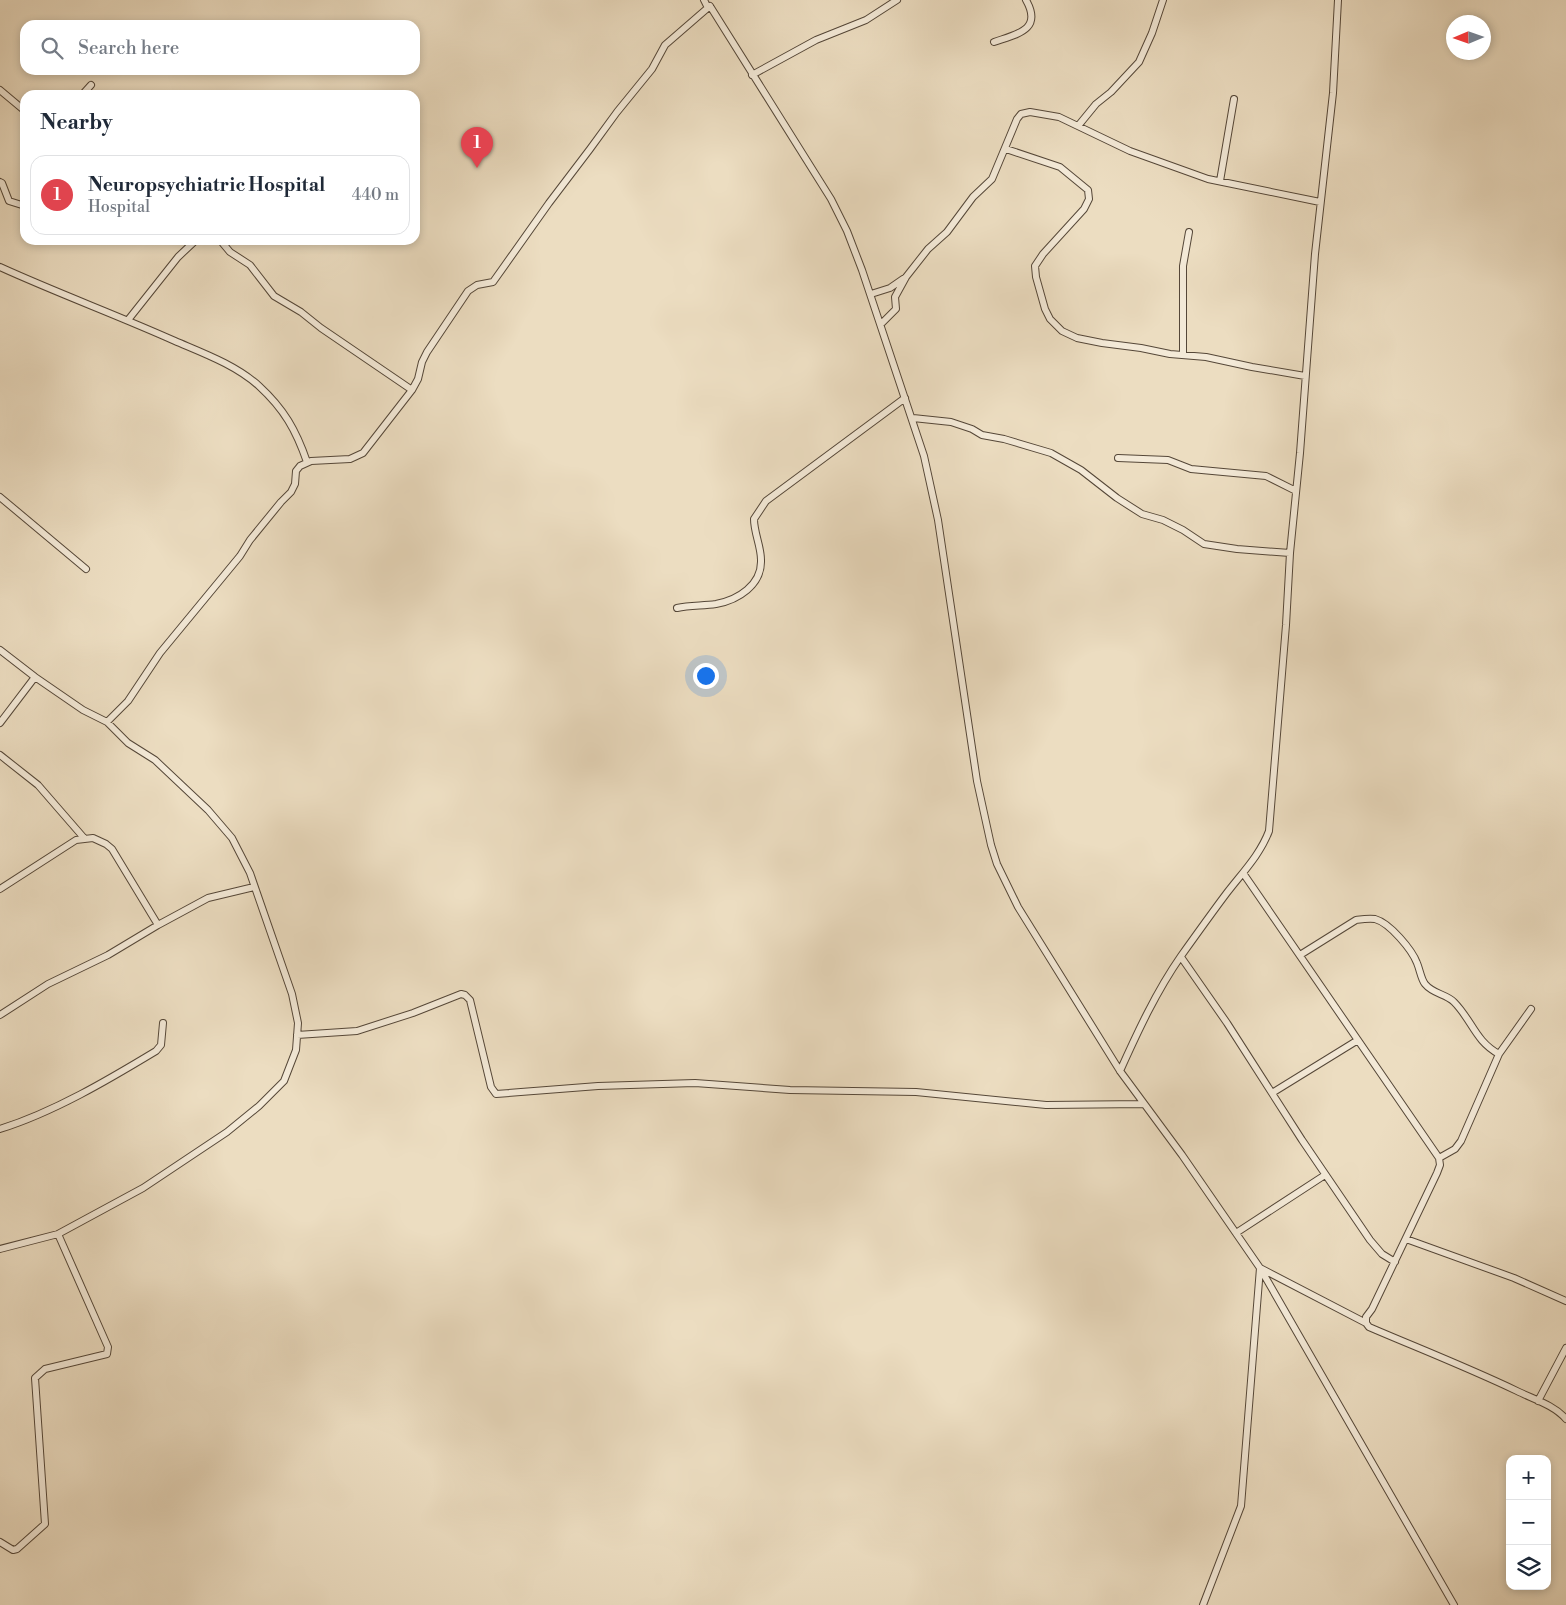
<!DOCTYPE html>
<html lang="en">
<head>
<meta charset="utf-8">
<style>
  body { margin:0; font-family:"Libre Bodoni",serif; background:#f6f6f7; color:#1f2937 }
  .controls { position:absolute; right:15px; bottom:15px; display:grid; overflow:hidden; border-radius:10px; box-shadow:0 2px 8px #0003 }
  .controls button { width:45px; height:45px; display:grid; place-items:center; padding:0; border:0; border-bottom:1px solid #e0e1e3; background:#fff; color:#1f2937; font:25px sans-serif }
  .compass { position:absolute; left:1446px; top:15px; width:45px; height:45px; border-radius:50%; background:#fff; box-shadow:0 2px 8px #0003; rotate:268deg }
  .you { position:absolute; left:705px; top:675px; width:18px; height:18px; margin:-12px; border:4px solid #fff; border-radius:50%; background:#1a73e8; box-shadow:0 0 0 8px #1a73e833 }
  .badge { display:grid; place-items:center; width:32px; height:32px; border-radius:50%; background:#0f766e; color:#fff; font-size:16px; font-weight:700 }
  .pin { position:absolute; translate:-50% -41px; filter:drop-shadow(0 1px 2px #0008) }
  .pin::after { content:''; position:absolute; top:26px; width:18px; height:15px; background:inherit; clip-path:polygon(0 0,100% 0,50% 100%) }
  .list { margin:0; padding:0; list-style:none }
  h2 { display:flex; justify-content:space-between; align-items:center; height:65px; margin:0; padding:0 20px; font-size:21px }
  h2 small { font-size:16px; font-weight:400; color:#747a83 }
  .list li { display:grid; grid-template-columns:32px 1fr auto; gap:15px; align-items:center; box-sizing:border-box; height:80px; margin:0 10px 10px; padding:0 10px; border:1px solid #e0e1e3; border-radius:15px }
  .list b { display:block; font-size:19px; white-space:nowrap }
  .list p { margin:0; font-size:16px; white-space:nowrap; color:#747a83 }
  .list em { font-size:16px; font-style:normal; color:#747a83 }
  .icon { flex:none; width:28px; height:28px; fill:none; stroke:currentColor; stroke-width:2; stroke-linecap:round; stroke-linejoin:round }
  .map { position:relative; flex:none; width:1566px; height:1605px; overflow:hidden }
  .search { position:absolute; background:#fff; box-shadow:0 2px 8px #0003; left:20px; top:20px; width:400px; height:55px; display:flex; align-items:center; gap:12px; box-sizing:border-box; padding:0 18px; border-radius:15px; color:#747a83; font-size:19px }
  .panel { position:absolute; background:#fff; box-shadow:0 2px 8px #0003; left:20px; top:90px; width:400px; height:155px; border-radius:15px }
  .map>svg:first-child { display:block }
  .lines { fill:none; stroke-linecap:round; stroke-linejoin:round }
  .minor-casing { stroke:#554738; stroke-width:8 }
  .minor { stroke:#f3e9d7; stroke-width:6 }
</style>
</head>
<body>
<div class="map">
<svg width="1566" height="1605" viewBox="0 0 1566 1605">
  <rect width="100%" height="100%" fill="#ecddc1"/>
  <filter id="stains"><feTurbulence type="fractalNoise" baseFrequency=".004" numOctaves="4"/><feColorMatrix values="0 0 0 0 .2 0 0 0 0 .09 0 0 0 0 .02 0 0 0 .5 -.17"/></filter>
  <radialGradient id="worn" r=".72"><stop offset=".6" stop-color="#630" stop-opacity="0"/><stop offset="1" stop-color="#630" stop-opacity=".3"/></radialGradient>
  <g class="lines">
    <defs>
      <path id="minor" d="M704 0 707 6H710L831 199 847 231 862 270 924 456 938 520 977 781 991 845 997 864 1018 907 1120 1071 1182 1155 1260 1268 1454 1605
        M994 42C1017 34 1043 30 1026 0
        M752 75 816 40 866 20 897 0
        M0 90 25 111
        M82 95 91 85
        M1078 126 1096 104 1111 92 1139 62 1152 33 1163 0
        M1006 149 1060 167 1088 190 1089 199 1084 209 1043 254 1035 266 1036 277 1045 309 1050 319 1062 331 1077 338 1102 343 1141 348 1170 354 1206 357 1252 367 1305 376
        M1220 181 1234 99
        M0 182 2 183 9 201 25 206
        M220 240 230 252 250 265 274 296 301 312 321 328 412 390
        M0 267C57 293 117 315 175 341 203 353 236 365 259 386 284 409 296 430 307 462
        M871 294 890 288 903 279
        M128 320 178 257 196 240
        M881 324 896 309 895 297 906 277 928 249 947 232 973 197 992 179 1017 119 1021 114 1030 112 1059 117 1130 151 1208 179 1320 202
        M1183 355V266L1189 232
        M913 418 951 422 972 429 982 435 1004 439 1051 453 1081 470 1117 498 1142 514 1163 520 1183 530 1204 544 1237 549 1290 553
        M1118 458 1168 460 1191 469 1266 476 1296 491
        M0 497 86 569
        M677 608C690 605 703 606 716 604 738 600 762 585 761 560 761 546 754 533 754 519L766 501 905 398
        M0 650 35 677 83 710 107 722 128 743 155 760 208 810 232 838 250 873 292 994 298 1023 296 1050 284 1081 259 1106 227 1132 143 1188 58 1234 0 1249
        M107 722 128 701 160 653 240 556 250 540 281 502 291 492 295 484 296 471 300 466 311 461 350 459 363 453 412 390 418 379 422 362 427 352 468 291 477 285 493 282 549 203 590 149 617 112 652 69 665 45 710 6
        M0 723 35 677
        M0 755 38 785 84 838
        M1243 873 1439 1158 1440 1165 1437 1173 1372 1309 1366 1317V1323L1369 1327 1376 1330C1423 1350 1471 1369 1517 1391 1533 1399 1554 1405 1566 1419
        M0 889 76 840 93 838 106 844 112 849 158 925
        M1300 955 1356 920C1363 919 1369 918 1375 919 1390 923 1412 950 1417 963 1420 970 1421 979 1425 984 1433 994 1446 994 1454 1002 1472 1020 1475 1041 1499 1054
        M1181 957 1227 1023 1302 1140 1370 1240 1382 1254 1395 1262
        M0 1015 48 984 108 955 158 925 208 898 254 887
        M297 1035 357 1031 413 1013 461 994 465 995 470 1000 491 1087 496 1094 598 1086 695 1083 790 1090 916 1092 1046 1105 1144 1104
        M1120 1071C1138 1031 1156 992 1181 956 1196 935 1211 914 1226 894 1242 873 1260 855 1269 831L1286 625 1290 553 1300 453 1315 254 1333 93 1338 0
        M1272 1093 1358 1040
        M0 1129C54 1112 108 1080 156 1051L161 1045 163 1023
        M1439 1158 1455 1149 1461 1141 1499 1054 1531 1009
        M1236 1233 1325 1175
        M1406 1239 1514 1278 1566 1301
        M1538 1401 1566 1348
        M0 1542 13 1550 17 1549 45 1524 35 1378 45 1369 107 1354 108 1347 58 1234
        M1203 1605 1241 1506 1260 1268 1366 1323"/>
    </defs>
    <use href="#minor" class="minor-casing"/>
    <use href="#minor" class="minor"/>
  </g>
  <rect width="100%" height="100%" filter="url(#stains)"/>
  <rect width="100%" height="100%" fill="url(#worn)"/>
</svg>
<div class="controls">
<button>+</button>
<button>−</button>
<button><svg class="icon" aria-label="layers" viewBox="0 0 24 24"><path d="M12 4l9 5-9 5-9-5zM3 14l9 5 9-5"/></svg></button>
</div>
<svg class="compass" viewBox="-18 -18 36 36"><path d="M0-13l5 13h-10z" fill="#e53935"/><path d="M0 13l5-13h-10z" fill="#747a83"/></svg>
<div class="you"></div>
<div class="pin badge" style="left:477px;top:168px;background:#e0444e">1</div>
<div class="search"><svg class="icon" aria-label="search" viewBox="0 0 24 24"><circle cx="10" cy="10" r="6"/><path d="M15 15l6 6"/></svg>Search here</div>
<section class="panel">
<h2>Nearby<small></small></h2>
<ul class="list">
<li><span class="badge" style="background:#e0444e">1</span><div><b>Neuropsychiatric Hospital</b><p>Hospital</p></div><em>440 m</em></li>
</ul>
</section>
</div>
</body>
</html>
